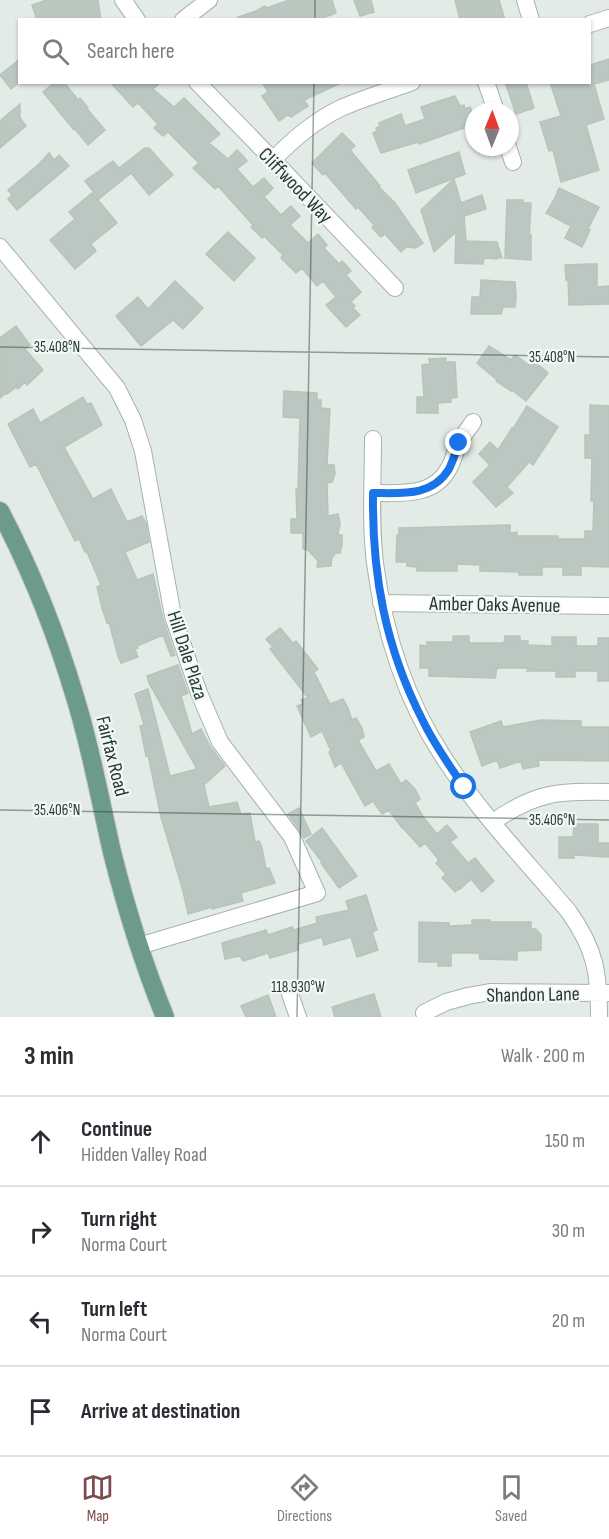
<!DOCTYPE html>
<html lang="en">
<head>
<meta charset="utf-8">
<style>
  body { margin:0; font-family:"Sofia Sans Condensed",sans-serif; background:#f7f7f7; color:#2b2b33 }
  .compass { position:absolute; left:465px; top:102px; width:54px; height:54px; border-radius:50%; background:#fff; box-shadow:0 2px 4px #0004; rotate:1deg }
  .stop { position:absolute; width:18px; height:18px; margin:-14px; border:4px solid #1a73e8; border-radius:50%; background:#fff }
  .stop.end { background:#1a73e8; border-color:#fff; box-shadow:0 2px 6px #0008 }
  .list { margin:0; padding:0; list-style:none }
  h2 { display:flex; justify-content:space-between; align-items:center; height:78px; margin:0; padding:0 24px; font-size:26px }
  h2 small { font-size:20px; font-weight:400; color:#7c7c81 }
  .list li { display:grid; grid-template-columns:39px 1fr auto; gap:18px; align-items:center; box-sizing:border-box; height:90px; padding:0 24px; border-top:2px solid #e1e1e2 }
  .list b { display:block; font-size:22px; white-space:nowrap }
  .list p { margin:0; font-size:20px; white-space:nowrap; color:#7c7c81 }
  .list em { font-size:20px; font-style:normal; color:#7c7c81 }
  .icon { flex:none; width:33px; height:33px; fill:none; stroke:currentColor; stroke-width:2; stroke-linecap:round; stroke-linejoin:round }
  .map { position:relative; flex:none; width:609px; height:1017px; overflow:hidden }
  .search { position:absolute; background:#fff; box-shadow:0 2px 4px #0004; left:18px; right:18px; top:18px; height:66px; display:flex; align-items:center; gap:15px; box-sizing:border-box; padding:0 21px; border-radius:0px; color:#7c7c81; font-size:22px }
  .sheet { height:438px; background:#fff }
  nav { display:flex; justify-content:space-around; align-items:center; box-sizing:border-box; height:84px; border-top:2px solid #e1e1e2; background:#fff; font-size:16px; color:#7c7c81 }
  nav a { display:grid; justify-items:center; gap:3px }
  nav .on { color:#7e4c4b }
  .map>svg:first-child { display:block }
  .building { fill:#bbc8c2; stroke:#b6c4bc; stroke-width:1.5 }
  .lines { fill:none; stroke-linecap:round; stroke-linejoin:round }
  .minor-casing { stroke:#a6b2ac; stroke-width:18 }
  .major-casing { stroke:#c2c8c5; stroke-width:20 }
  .minor { stroke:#fff; stroke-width:16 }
  .major { stroke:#6c9c89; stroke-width:18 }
  .route { stroke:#1a73e8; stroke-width:8 }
  .ticks { fill:none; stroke:#243a31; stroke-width:1.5; stroke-opacity:0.45 }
  .labels { text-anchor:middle; stroke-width:4.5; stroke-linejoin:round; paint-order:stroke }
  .street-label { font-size:20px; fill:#243a31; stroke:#f3f8f5 }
  .ticks-label { font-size:15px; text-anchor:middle; fill:#243a31; stroke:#f3f8f5; stroke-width:4.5; stroke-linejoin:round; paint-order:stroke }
</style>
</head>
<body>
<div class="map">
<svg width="609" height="1017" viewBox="0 0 609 1017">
  <rect width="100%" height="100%" fill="#e3ebe6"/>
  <path class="building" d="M47 0H98L101 20H37L32 5Z
    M290 0H332L336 13 317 20H238V17L256 11 265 6 266 8Z
    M354 0H371L374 12 360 16Z
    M455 0H499L505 20H460Z
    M20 59V82L11 89 0 75Z
    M609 59V80L594 84 604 119 586 125 599 170 561 182 553 150 549 151 540 122 561 116 550 82H590V65Z
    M55 82H64L78 100 80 98 88 108 87 109 105 130 88 145 75 129 74 130 43 92Z
    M110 82H161L153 89 174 107 184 98 220 134 209 143 228 159 237 150 243 156 247 161 237 169 253 187 264 178 273 188 264 197 281 215 291 206 300 216 290 225 308 243 318 234 327 245 324 248 339 264 342 261 347 266 351 271 346 275 361 292 351 302 355 306 353 308 360 315 346 327 326 305 336 297 323 281 317 286 302 268 296 273 281 258 283 255 264 236 262 238 251 227 253 225 218 186 215 189 193 168 199 163 168 132 163 136 154 128 158 124 138 103 133 107Z
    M262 82H343L304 100 308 106 291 117 288 115 279 121 262 96 268 92Z
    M505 82H526L534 108 516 114Z
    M455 96 460 106 464 105 465 109 470 107 474 116V124L463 126 464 128 419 144 418 142 381 153 373 133 377 131 376 128 380 126 379 123 401 114 405 126 425 119 421 107Z
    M20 104V118L26 126 0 148V121Z
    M342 133 355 146 350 150 380 186 379 187 395 203 423 243 416 248 406 247 401 252 385 234 381 237 372 228 374 225 358 207 356 209 325 173 323 175 312 163Z
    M145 148H149L173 175 149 195 131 173 99 199 85 181 113 161 119 168Z
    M459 152 465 174 416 193 408 170Z
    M49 153 54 160 59 155 69 166 17 210 8 199 12 195 8 190 38 165Z
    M454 179 461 203 482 195 486 209 464 216 466 241 497 242 502 258 496 257 497 259 484 258 483 264 455 263 456 232 434 252 421 210Z
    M559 188 599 207 588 229 590 230 582 247 565 238 571 226 546 213 554 200Z
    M92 193 117 223 91 244 96 251 75 269 50 240 75 219 69 212Z
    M507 200H523V203H531L529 238 531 235V260L505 258Z
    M228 232 255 258 234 281 206 254Z
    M590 264H597V287L609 286V304L569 305 568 279 566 280 565 265Z
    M481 280 515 282 516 296 515 307H503L501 314H471L472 297H480Z
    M175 281 203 308 183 329 173 320 141 346 116 316 138 297 148 309Z
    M16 326 30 345 25 349 43 370 27 385 25 382 18 389 16 387 7 394 6 393 0 398V338Z
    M489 346 511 360 515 355 529 365 531 362 541 367 548 373 526 401 512 390 511 391 496 381 497 380 477 363Z
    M446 358V362H455L457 397 451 398V402L438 403V413H417V397H424L422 365 430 364 429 359Z
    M284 391 317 393V400H321V408L330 409 327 465H334L335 474 332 482 327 483 328 516 338 514 340 523 338 535H342V544L340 553H335L334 556 332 557 331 566 317 567 318 561 308 550 303 549V533H291V519H297L296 489H298L300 418 283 417Z
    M83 397 87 404 91 403 102 425 64 447 93 499 111 489 127 522 142 516 146 523 149 542 125 552 137 580 153 574 163 619 175 655 171 656 163 635 137 646 138 648 135 649 138 657 121 663 118 656 109 622 107 623 102 608 97 587 101 585 87 552H85L79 539 75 541 36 464 30 467 8 424 33 409 40 423Z
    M590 405 609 406V567L581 566V575H563V567H542V575H519V572L480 571V565L457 564V571H417V567L407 566V562H396L397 535H399V528L510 525V533L517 532V536H558V539H585V531H593L594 501H591L592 458H585V435H590Z
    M527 406 558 427 533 465 529 462 507 487 513 493 496 507 473 482 490 465 479 454 490 442 498 450 512 428 513 429Z
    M280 628 293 643 296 641 318 669 314 672 330 704 343 699 348 708 352 720 356 718 362 728 364 737 358 740 376 771 389 764 401 784 406 780 415 789 420 799 415 803 424 818 437 834 447 825 457 837 450 842 468 863 475 858 494 881 482 892 471 879 460 889V888L455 892 442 878 446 874 436 863 439 860 425 843 420 847 403 828H402L389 810 382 814 373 801 365 806 341 763 335 767 329 752 331 751 322 731 311 737 297 706 303 704 301 700 308 698 270 649 273 647 266 639Z
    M453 636H469V643H504L505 636H520V641H528V645L552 646V637H576V646H598V638H609V681H598V671H575V677H556V671H527L528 668H497L495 678 429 676V668H420V645L427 646V642H453Z
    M178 665 188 693 181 696 192 734 201 729 211 748 225 766 204 785 209 807 237 802 241 814 250 813 255 842 259 841 262 848 266 869 269 868 275 883 241 893 243 901 212 909V907L188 914 183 891 161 817 148 755 146 756 140 726 144 725 135 694 148 689 170 776 197 769 149 683 147 676Z
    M541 720 581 721V727H609V761L538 760 539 766 523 769 521 761 500 768 497 760 482 766 470 732 501 721 503 727Z
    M299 808 311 834 304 838 300 831 288 814Z
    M574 824H598V843H609V857L574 855V858H559V837H573Z
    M322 828 357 876 339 888 321 863 322 862 306 841Z
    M366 895 377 930 372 932 378 950 357 957 351 937 324 945 322 937 298 944V950L270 958 268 953 243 961 240 956 225 959 222 943 266 930 268 935 292 927 294 930 317 923 316 917 349 910 346 901Z
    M472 920H490V922H531V929H536L541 935V950L517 951V960L480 959 479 953H451V966H438V962H419V922L449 923V926L472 925Z
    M374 994 381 1017H335L332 1007Z
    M268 995 276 1017H246L241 1006Z"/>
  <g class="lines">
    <defs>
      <path id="minor" d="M123 0 137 20
        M525 0 531 20
        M183 20 209 0
        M590 24 609 18
        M197 82 273 160 395 288
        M486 82 496 111
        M508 147 513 162
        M273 160C292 140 316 120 341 108 364 98 388 91 412 82
        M0 247 117 388 133 420 143 451 173 616 199 693 220 742 292 837 317 893 139 946
        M373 439C373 480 370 522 375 563 384 631 405 698 442 755 478 811 527 862 569 912 595 949 599 972 599 1017
        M373 493C401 493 434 497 449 468 454 460 455 450 460 442 463 435 469 428 473 422
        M381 603 609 606
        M493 822C535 792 559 791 609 792
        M289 991 298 1017
        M424 1013 446 1002 468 996 490 992 608 993"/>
      <path id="major" d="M0 511C31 570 56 633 75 697 91 748 100 800 112 852 126 908 143 963 165 1017"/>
    </defs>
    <use href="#minor" class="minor-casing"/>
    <use href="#major" class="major-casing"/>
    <use href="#minor" class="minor"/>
    <use href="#major" class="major"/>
  </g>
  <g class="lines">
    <path class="route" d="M459 443C456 451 453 461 449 469 432 497 401 493 373 493 372 575 385 647 423 721 434 744 449 765 464 787"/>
  </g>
  <path class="ticks" d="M315 20V0M0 347 609 357M0 810 609 820M297 1017 314 82"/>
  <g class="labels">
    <g class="street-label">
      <text transform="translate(296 185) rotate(46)" y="7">Cliffwood Way</text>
      <text transform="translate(495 604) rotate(1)" y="7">Amber Oaks Avenue</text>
      <text transform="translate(188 655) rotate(72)" y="7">Hill Dale Plaza</text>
      <text transform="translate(113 756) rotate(76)" y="7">Fairfax Road</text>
      <text transform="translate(533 994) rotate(-1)" y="7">Shandon Lane</text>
    </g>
  </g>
  <g class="ticks-label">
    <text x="57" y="352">35.408°N</text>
    <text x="552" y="362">35.408°N</text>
    <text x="57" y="815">35.406°N</text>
    <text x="552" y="825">35.406°N</text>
    <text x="298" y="992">118.930°W</text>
  </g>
</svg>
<svg class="compass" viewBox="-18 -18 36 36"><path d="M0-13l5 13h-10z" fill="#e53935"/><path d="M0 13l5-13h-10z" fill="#7c7c81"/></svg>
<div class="stop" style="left:464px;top:787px"></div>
<div class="stop end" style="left:459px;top:443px"></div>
<div class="search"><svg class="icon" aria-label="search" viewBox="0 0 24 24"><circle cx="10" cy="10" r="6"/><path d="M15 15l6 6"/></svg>Search here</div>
</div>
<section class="sheet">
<h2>3 min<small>Walk · 200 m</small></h2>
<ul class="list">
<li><svg class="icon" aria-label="ahead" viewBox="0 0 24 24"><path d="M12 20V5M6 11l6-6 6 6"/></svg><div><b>Continue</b><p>Hidden Valley Road</p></div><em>150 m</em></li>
<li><svg class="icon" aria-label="right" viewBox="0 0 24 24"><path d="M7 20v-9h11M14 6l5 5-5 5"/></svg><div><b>Turn right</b><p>Norma Court</p></div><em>30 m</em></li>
<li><svg class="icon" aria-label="left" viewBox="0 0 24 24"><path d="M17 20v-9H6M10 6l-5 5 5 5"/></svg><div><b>Turn left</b><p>Norma Court</p></div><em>20 m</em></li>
<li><svg class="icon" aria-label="arrive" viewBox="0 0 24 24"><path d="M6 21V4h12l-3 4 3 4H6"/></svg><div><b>Arrive at destination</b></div></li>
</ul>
</section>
<nav>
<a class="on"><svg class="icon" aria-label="map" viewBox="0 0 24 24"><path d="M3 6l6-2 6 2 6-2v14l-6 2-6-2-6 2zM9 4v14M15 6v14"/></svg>Map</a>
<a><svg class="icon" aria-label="directions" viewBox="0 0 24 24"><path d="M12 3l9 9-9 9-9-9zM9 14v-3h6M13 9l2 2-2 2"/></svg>Directions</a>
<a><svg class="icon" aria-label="saved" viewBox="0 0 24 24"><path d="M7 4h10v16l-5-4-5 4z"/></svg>Saved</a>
</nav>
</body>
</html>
